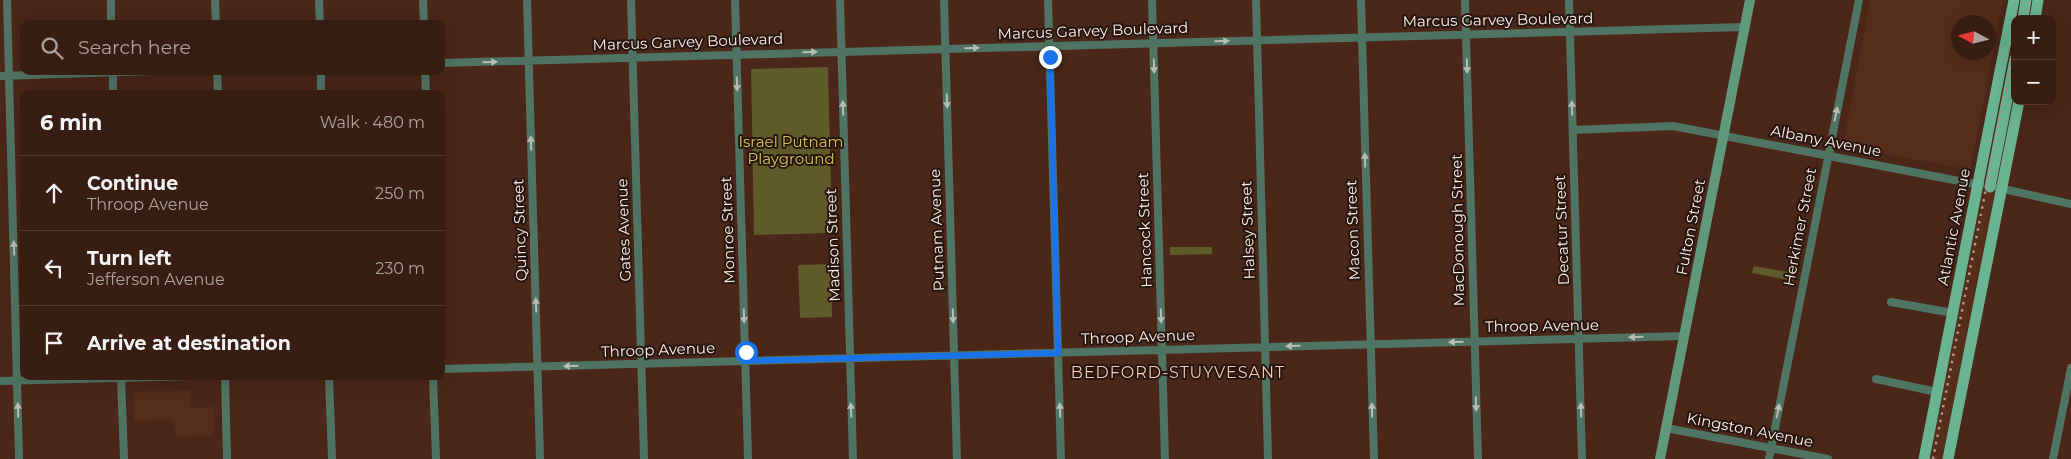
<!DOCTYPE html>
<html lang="en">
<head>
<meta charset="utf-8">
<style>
  body { margin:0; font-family:Montserrat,sans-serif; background:#3f261b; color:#f1f3f6 }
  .controls { position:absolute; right:15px; top:15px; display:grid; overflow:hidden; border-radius:10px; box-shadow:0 5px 20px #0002 }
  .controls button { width:45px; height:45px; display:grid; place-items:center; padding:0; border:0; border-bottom:1px solid #523b32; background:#381d12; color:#f1f3f6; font:25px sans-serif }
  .compass { position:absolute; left:1951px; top:15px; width:45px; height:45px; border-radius:50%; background:#381d12; box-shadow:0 5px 20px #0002; rotate:277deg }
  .stop { position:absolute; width:15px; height:15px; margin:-11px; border:4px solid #1a73e8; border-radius:50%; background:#fff }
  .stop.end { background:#1a73e8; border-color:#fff; box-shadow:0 1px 5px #0008 }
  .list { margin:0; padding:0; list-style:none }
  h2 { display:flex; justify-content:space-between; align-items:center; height:65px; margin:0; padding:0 20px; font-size:21px }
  h2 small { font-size:16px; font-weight:400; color:#aba29f }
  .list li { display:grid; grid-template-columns:32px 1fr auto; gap:15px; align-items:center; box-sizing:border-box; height:75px; padding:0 20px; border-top:1px solid #523b32 }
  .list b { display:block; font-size:19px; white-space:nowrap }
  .list p { margin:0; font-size:16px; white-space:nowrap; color:#aba29f }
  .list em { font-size:16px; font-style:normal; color:#aba29f }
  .icon { flex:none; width:28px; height:28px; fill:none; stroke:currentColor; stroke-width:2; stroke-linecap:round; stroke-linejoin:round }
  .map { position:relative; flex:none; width:2071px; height:459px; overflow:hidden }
  .search { position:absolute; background:#381d12; box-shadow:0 5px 20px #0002; left:20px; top:20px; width:425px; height:55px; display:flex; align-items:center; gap:12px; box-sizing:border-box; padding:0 18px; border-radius:10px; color:#aba29f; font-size:19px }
  .panel { position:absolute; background:#381d12; box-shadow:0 5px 20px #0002; left:20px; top:90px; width:425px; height:290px; border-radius:10px }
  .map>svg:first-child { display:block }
  .built { fill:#562c1a; fill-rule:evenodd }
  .green { fill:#5f5a2a }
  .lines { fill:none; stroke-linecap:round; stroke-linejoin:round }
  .street { stroke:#507463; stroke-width:8 }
  .secondary { stroke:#5f987d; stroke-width:10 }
  .primary { stroke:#69b492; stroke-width:11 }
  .rail { stroke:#af978e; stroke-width:2.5; stroke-dasharray:2.5 5; stroke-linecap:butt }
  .oneway { fill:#b8bdb3 }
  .route { stroke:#1a73e8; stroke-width:6 }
  .labels { text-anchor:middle; stroke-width:4; stroke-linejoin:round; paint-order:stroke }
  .street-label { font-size:15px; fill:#fdeee9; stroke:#25150e }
  .park-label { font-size:15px; fill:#d3c751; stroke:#25150e }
  .neighbourhood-label { font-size:16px; letter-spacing:1px; fill:#f5c7b5; stroke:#25150e }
</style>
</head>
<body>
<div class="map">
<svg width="2071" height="459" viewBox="0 0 2071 459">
  <rect width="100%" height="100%" fill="#4a2718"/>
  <path class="built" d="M1870 0H2003L1970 170 1843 146ZM1988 22V52H1958V22Z
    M2015 28V101L1945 459H1930Z
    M191 390V408L214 407V436L175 437 174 420 134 421V392Z"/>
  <path class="green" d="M828 67 832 233 754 235 751 69Z
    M1170 247H1212V254L1170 255Z
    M831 264 832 317 800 318 798 265Z
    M1754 266 1794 273 1793 281 1752 273Z"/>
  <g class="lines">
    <path class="street" d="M7 0 19 459
      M111 0V24
      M215 0 216 24
      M319 0 320 24
      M423 0 424 24
      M527 0 540 459
      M631 0 644 459
      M735 0 748 459
      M840 0 853 459
      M944 0 957 459
      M1048 0 1061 459
      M1152 0 1165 459
      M1256 0 1268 459
      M1361 0 1374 459
      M1465 0 1478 459
      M1569 0 1582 459
      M441 63 1745 27
      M113 71V94
      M217 71 218 94
      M321 71V94
      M425 71 426 94
      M0 76 153 71
      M1573 130 1673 126 1980 185
      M1999 188 2071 204
      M1891 302 1953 313
      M441 369 1685 336
      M121 376 124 459
      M225 376 227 459
      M329 376 332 459
      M433 376 436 459
      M1876 379 1937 392
      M0 381 192 376
      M1666 428 1828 459
      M1769 459 1859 0
      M2053 459 2071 368"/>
    <path class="secondary" d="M1660 459 1750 0"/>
    <path class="primary" d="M2023 19 2026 0
      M2035 19 2038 0
      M1990 187 2015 59
      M1924 459 2014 0
      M1948 459 2019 101"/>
    <path class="rail" d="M2026 19 2030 0
      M1933 459 2015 40"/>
  </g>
  <defs><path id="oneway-solid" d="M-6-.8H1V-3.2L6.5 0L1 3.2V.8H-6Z" transform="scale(1.25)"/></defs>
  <g class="oneway">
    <use href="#oneway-solid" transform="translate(1222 41) rotate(-1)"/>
    <use href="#oneway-solid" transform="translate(972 48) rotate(-2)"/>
    <use href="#oneway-solid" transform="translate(810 52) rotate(-2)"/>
    <use href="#oneway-solid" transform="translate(490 62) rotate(-2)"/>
    <use href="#oneway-solid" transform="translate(1154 66) rotate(88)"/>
    <use href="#oneway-solid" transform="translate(1467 66) rotate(89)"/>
    <use href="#oneway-solid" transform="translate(737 84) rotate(88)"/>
    <use href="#oneway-solid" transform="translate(947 101) rotate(88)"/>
    <use href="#oneway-solid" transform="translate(843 108) rotate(-92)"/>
    <use href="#oneway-solid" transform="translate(1572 108) rotate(-92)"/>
    <use href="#oneway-solid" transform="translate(1836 114) rotate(-79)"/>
    <use href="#oneway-solid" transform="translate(531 143) rotate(-92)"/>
    <use href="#oneway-solid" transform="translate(1365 160) rotate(-92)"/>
    <use href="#oneway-solid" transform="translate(14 248) rotate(-92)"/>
    <use href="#oneway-solid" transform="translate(536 305) rotate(-92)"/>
    <use href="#oneway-solid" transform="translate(744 316) rotate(88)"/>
    <use href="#oneway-solid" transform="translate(953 316) rotate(88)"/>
    <use href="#oneway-solid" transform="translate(1161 316) rotate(88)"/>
    <use href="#oneway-solid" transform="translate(1636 337) rotate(178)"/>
    <use href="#oneway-solid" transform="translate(1456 342) rotate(178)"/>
    <use href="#oneway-solid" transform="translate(1293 346) rotate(178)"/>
    <use href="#oneway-solid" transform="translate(571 366) rotate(178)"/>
    <use href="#oneway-solid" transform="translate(1476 404) rotate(88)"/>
    <use href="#oneway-solid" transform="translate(18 410) rotate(-92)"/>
    <use href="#oneway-solid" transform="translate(851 410) rotate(-92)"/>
    <use href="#oneway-solid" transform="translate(1060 410) rotate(-92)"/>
    <use href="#oneway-solid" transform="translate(1372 410) rotate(-91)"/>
    <use href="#oneway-solid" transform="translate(1581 410) rotate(-92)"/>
    <use href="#oneway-solid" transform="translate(1778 411) rotate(-79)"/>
  </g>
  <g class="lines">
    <path class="route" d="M746 352V361L1058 353 1050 57"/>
  </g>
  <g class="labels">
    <g class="street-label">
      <text transform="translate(1498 20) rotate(-1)" y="5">Marcus Garvey Boulevard</text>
      <text transform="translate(1093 31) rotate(-2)" y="5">Marcus Garvey Boulevard</text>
      <text transform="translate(688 42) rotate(-2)" y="5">Marcus Garvey Boulevard</text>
      <text transform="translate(1826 141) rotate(11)" y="5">Albany Avenue</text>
      <text transform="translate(1691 227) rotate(-79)" y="5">Fulton Street</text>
      <text transform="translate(1800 227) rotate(-79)" y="5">Herkimer Street</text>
      <text transform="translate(1954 227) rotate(-79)" y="5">Atlantic Avenue</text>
      <text transform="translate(520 230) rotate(-92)" y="5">Quincy Street</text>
      <text transform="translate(624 230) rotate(-92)" y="5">Gates Avenue</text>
      <text transform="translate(728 230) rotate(-92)" y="5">Monroe Street</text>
      <text transform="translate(937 230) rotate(-92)" y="5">Putnam Avenue</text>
      <text transform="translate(1145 230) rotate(-92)" y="5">Hancock Street</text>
      <text transform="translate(1248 230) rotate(-92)" y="5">Halsey Street</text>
      <text transform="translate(1353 230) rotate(-92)" y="5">Macon Street</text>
      <text transform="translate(1458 230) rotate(-91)" y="5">MacDonough Street</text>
      <text transform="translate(1562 230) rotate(-92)" y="5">Decatur Street</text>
      <text transform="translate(833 245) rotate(-92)" y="5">Madison Street</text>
      <text transform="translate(1542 326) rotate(-1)" y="5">Throop Avenue</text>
      <text transform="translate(1138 337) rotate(-2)" y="5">Throop Avenue</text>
      <text transform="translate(658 350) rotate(-2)" y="5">Throop Avenue</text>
      <text transform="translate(1750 430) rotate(11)" y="5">Kingston Avenue</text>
    </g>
    <g class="park-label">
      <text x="791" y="147">Israel Putnam<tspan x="791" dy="17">Playground</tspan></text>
    </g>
    <g class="neighbourhood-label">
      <text x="1178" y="378">BEDFORD-STUYVESANT</text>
    </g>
  </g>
</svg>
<div class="controls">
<button>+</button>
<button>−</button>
</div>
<svg class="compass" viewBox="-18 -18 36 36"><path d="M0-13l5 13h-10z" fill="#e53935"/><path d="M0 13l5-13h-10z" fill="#aba29f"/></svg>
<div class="stop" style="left:746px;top:352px"></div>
<div class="stop end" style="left:1050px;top:57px"></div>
<div class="search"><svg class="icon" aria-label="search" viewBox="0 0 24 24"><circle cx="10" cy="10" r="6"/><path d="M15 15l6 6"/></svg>Search here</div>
<section class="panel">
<h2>6 min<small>Walk · 480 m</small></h2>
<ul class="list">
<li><svg class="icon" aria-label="ahead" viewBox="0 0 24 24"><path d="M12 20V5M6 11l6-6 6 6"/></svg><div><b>Continue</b><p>Throop Avenue</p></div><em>250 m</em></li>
<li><svg class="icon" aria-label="left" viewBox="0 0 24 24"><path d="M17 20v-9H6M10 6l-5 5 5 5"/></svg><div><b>Turn left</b><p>Jefferson Avenue</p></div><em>230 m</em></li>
<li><svg class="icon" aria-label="arrive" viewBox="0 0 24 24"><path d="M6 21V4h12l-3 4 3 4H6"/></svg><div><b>Arrive at destination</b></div></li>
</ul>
</section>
</div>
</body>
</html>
